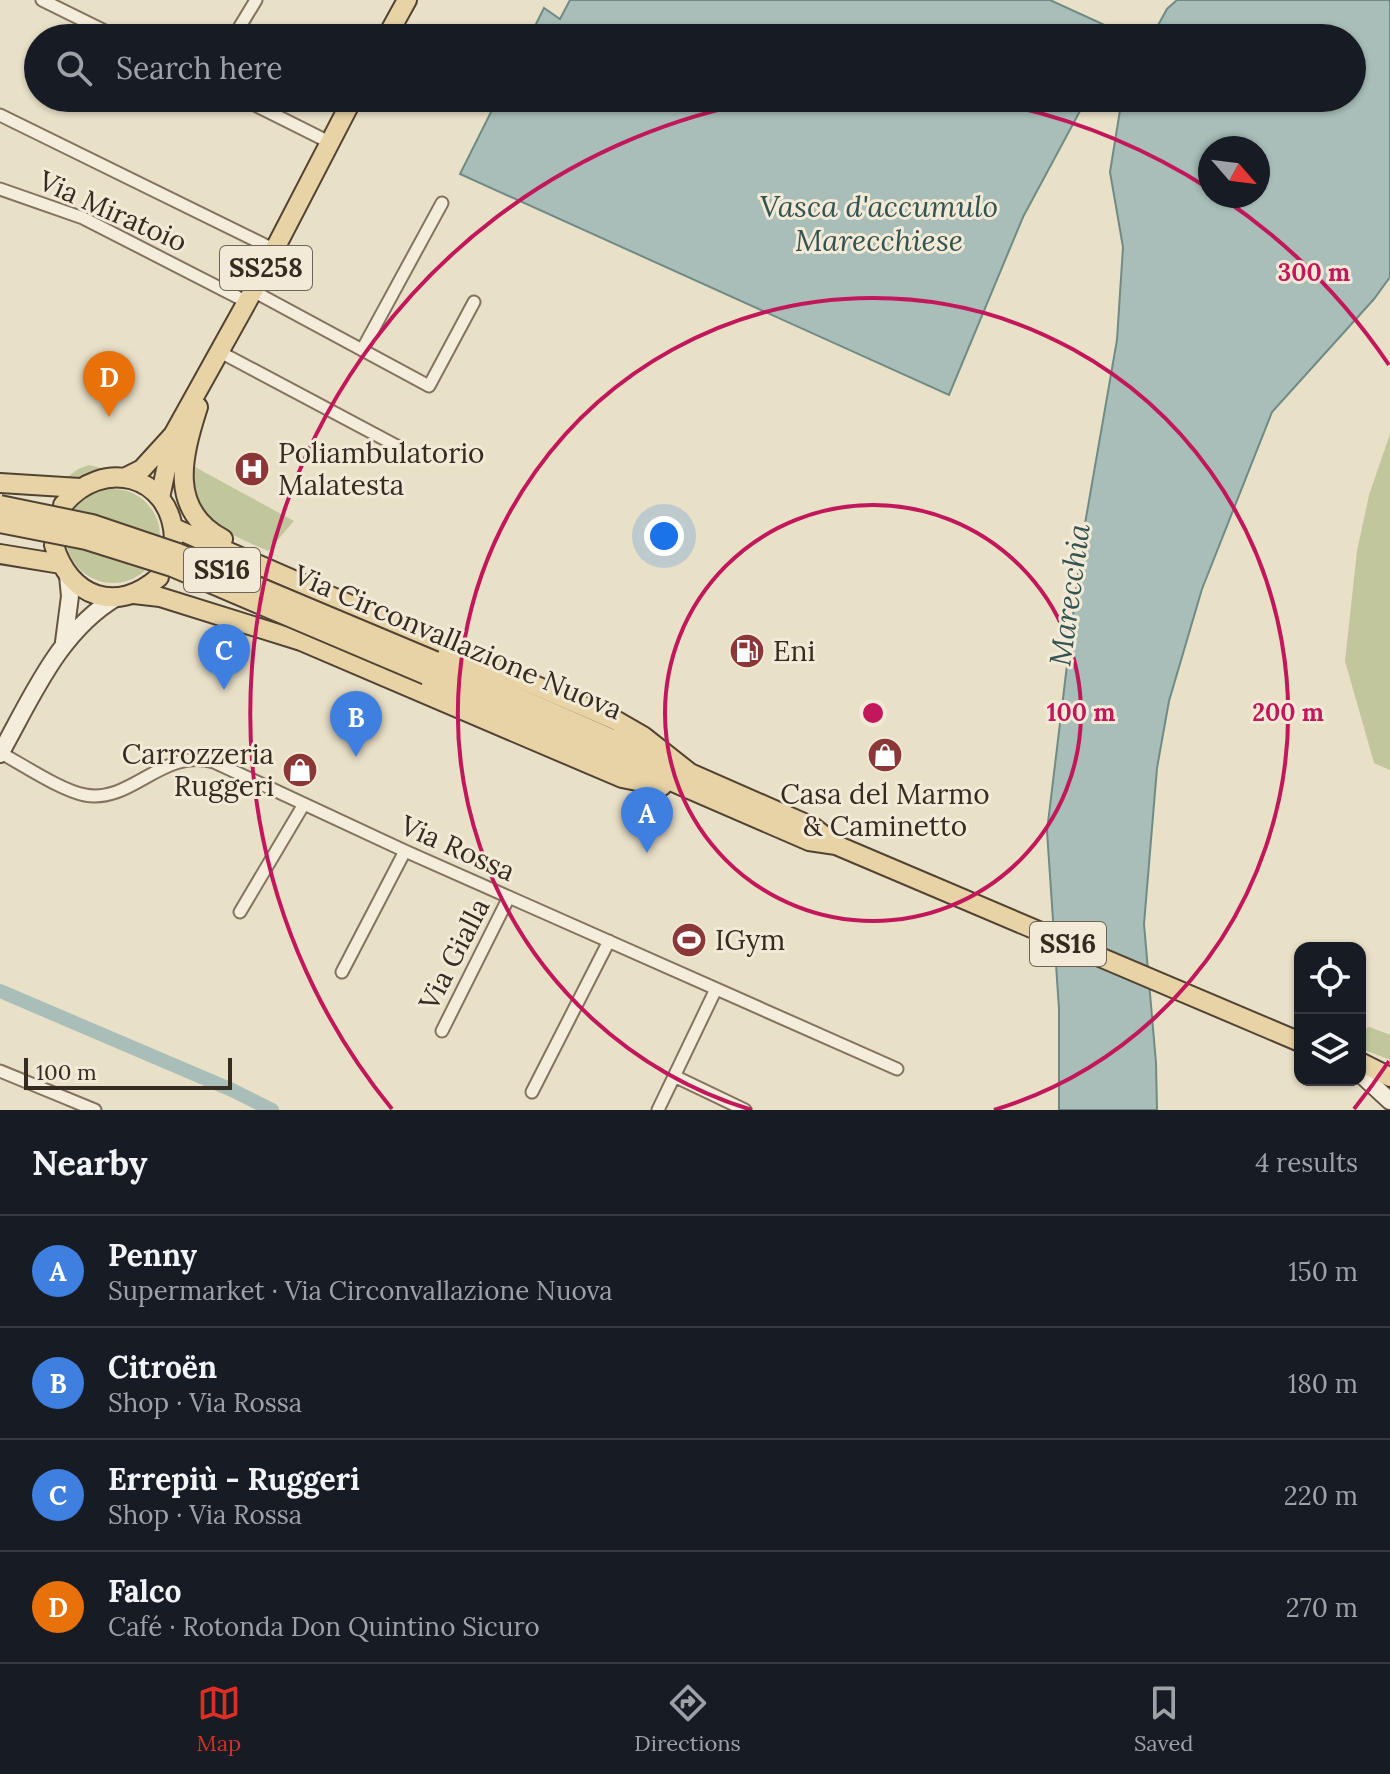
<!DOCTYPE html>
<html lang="en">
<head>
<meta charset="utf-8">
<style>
  body { margin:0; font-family:Lora,serif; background:#242831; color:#f1f3f6 }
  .controls { position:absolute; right:24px; bottom:24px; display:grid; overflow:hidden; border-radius:16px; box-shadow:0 2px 6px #0004 }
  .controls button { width:72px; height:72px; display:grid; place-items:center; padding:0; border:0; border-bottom:2px solid #363941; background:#171b24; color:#f1f3f6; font:40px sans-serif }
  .compass { position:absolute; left:1198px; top:136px; width:72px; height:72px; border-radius:50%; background:#171b24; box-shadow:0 2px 6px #0004; rotate:118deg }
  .scale { position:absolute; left:24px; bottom:20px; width:208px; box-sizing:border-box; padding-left:8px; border:4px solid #352b21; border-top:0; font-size:22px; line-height:28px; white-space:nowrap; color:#352b21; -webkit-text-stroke:6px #f2ead7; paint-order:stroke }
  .you { position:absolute; left:664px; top:536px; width:28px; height:28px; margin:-20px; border:6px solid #fff; border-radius:50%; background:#1a73e8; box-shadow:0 0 0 12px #1a73e833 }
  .badge { display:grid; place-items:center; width:52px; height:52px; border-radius:50%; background:#d93025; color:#fff; font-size:26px; font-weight:700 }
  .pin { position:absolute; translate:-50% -66px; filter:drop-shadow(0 2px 4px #0008) }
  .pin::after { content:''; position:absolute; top:42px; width:28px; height:24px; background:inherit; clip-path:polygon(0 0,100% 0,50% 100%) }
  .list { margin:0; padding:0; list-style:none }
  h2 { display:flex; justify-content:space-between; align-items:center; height:104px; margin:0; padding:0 32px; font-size:34px }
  h2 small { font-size:26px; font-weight:400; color:#9ea1a6 }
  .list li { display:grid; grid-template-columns:52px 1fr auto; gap:24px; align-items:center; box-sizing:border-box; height:112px; padding:0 32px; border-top:2px solid #363941 }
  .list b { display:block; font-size:30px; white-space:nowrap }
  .list p { margin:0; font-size:26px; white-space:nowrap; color:#9ea1a6 }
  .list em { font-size:26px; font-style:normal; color:#9ea1a6 }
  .icon { flex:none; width:44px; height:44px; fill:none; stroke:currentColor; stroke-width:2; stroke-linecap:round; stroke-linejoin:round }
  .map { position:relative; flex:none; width:1390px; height:1110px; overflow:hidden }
  .search { position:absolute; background:#171b24; box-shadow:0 2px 6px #0004; left:24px; right:24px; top:24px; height:88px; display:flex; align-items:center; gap:20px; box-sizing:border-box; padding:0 28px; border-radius:44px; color:#9ea1a6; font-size:30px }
  .sheet { height:552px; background:#171b24 }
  nav { display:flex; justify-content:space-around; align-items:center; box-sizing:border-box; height:112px; border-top:2px solid #363941; background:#171b24; font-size:22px; color:#9ea1a6 }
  nav a { display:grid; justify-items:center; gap:4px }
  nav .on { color:#d93025 }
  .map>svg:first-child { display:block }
  .green { fill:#c1c69d }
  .water { fill:#a9beb8; stroke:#708b85; stroke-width:2; fill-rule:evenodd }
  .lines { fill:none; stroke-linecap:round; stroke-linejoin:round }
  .canal { stroke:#a9beb8; stroke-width:14 }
  .street-casing { stroke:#83735f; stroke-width:15 }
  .secondary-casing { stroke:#655442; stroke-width:20 }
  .primary-casing { stroke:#524233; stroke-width:22 }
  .street { stroke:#f5eddb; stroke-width:11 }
  .secondary { stroke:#f5eddb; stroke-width:16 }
  .primary { stroke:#e7d3a5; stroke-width:18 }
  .primary-bridge-casing { stroke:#524233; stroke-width:22; stroke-linecap:butt }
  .primary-bridge { stroke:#e7d3a5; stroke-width:18 }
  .ring { fill:none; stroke:#c2185b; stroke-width:4 }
  .labels { text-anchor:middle; stroke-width:6; stroke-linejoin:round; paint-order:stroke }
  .shield { fill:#f2ead7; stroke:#6e6458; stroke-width:2 }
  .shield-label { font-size:26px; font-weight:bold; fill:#352b21 }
  .street-label { font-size:28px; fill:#352b21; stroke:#f2ead7 }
  .poi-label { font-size:28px; fill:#352b21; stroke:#f2ead7; text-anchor:start }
  .water-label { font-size:30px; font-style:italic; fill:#325352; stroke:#f2ead7 }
  .centre { fill:#c2185b; stroke:#f2ead7; stroke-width:4 }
  .ring-label { font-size:24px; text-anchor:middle; font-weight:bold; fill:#c2185b; stroke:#f2ead7; stroke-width:6; stroke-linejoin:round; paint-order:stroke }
</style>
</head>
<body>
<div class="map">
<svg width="1390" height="1110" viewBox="0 0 1390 1110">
  <rect width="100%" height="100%" fill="#e9e0c8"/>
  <path class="green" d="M1390 434V770L1374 763 1345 661 1357 551 1369 495Z
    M89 465 116 472 61 482 78 469Z
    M195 467 294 521 268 551C230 534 185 519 195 467Z
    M66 536a47 47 0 1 1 94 0a47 47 0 1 1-94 0Z
    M1370 1027 1390 1035V1060L1360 1048 1362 1030Z"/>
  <path class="water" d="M570 0H1050L1122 33 1119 38H529L544 8 560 19Z
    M1177 0H1390V277L1374 299 1272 412 1202 589 1169 701 1157 768 1144 924 1156 1063 1157 1110H1059V1009L1047 831 1082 541 1117 340 1123 247 1110 172 1122 98H1352V38H1151L1167 9ZM1210 148H1258V196H1210Z
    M498 98H1087L1023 217 949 395 460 174Z"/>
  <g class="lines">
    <path class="canal" d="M0 991 232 1090 272 1110"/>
    <defs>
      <path id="street" d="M42 0 119 38
        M233 38 256 0
        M241 98 329 142
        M0 115 275 250
        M0 189 83 218 247 302
        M253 291 429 386 474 302
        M362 350 442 203
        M220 352 397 446
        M1 753C23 765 62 791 85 795 132 804 162 747 214 762L405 851 897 1069
        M240 912 304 804
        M342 972 405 851
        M442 1031 509 897
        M0 1071 95 1110
        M674 1076 745 1110
        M532 1092 609 941
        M658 1110 716 989"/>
      <path id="secondary" d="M64 642 70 596 68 576
        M0 754C32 697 59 631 117 597
        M1364 1077 1390 1101"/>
      <path id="primary" d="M386 38 407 0
        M198 407C182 457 168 510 223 539
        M124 478 142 469 173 435 253 291 353 98
        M0 483 80 488
        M160 498 172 441
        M63 505C102 457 171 474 174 538
        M174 528 617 721 643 736 690 773
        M54 545C69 597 117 615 159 577
        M0 554 61 564
        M134 594 160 597 301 641 622 778 662 786
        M435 661 813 827 836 845
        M426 675 809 841 836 845 1300 1042
        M1360 1062 1390 1077"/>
    </defs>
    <use href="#street" class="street-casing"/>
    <use href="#secondary" class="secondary-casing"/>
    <use href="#primary" class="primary-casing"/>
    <use href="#street" class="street"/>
    <use href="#secondary" class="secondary"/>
    <use href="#primary" class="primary"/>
    <defs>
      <path id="primary-bridge" d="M0 505 92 524 178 553 435 661
        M0 523 86 540 172 567 426 675"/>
    </defs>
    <use href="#primary-bridge" class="primary-bridge-casing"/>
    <use href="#primary-bridge" class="primary-bridge"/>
  </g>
  <g class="ring">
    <circle cx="873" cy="713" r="208"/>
    <path d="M752 1110A415 415 0 1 1 994 1110"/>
    <path d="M1389 1061A623 623 0 0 1 1354 1109M392 1109A623 623 0 0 1 770 99M976 99A623 623 0 0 1 1208 188M1221 197A623 623 0 0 1 1389 365"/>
  </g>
  <defs>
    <symbol id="hospital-disc" viewBox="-11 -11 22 22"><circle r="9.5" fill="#8b3737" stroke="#f2ead7"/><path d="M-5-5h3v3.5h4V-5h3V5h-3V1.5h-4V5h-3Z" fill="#fff"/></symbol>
    <symbol id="fuel-disc" viewBox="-11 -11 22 22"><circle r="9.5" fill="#8b3737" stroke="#f2ead7"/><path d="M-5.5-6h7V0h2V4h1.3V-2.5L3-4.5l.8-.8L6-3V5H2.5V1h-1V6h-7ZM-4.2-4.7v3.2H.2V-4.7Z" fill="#fff"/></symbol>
    <symbol id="shop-disc" viewBox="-11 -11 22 22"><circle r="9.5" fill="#8b3737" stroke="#f2ead7"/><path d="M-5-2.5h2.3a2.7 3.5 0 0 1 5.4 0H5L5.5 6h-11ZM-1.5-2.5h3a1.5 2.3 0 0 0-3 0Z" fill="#fff"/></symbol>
    <symbol id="stadium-disc" viewBox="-11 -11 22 22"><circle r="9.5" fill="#8b3737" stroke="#f2ead7"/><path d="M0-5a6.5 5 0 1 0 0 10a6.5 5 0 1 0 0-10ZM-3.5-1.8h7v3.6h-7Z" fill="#fff"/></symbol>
  </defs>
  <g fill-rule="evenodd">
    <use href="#hospital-disc" x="232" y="449" width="40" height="40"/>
    <use href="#fuel-disc" x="727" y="631" width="40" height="40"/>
    <use href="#shop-disc" x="865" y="735" width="40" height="40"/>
    <use href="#shop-disc" x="280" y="750" width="40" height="40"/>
    <use href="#stadium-disc" x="669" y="920" width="40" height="40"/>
  </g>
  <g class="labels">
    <g class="shield">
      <rect x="220" y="246" width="92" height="44" rx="6"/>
      <rect x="184" y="548" width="76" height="44" rx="6"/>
      <rect x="1030" y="922" width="76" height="44" rx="6"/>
    </g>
    <g class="shield-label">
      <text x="266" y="277">SS258</text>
      <text x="222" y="579">SS16</text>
      <text x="1068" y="953">SS16</text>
    </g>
    <g class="street-label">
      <text transform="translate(113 211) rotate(24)" y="10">Via Miratoio</text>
      <text transform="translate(458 642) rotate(23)" y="10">Via Circonvallazione Nuova</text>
      <text transform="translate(458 848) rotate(24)" y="10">Via Rossa</text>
      <text transform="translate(454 954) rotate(-63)" y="10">Via Gialla</text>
    </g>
    <g class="poi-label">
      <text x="278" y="463">Poliambulatorio<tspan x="278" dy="32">Malatesta</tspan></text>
      <text x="773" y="661">Eni</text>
      <text x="274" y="764" text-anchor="end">Carrozzeria<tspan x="274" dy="32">Ruggeri</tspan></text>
      <text x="885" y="804" text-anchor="middle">Casa del Marmo<tspan x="885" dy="32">&amp; Caminetto</tspan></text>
      <text x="715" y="950">IGym</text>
    </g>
    <g class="water-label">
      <text x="879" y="217">Vasca d'accumulo<tspan x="879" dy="34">Marecchiese</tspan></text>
      <text transform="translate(1070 595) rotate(-82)" y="10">Marecchia</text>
    </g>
  </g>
  <circle cx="873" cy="713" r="12" class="centre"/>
  <g class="ring-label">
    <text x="1314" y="281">300 m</text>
    <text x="1081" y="721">100 m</text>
    <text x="1288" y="721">200 m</text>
  </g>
</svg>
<div class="controls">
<button><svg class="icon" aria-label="locate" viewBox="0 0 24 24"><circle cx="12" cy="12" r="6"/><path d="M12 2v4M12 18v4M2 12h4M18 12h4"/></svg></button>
<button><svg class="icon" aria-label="layers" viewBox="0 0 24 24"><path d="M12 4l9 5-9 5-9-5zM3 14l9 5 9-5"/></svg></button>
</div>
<svg class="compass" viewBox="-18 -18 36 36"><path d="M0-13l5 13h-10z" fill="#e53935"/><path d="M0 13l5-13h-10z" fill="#9ea1a6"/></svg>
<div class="scale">100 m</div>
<div class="you"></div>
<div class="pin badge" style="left:647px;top:853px;background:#3f7fe0">A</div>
<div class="pin badge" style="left:356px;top:757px;background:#3f7fe0">B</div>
<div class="pin badge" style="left:224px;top:690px;background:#3f7fe0">C</div>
<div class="pin badge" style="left:109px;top:417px;background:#e8710a">D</div>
<div class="search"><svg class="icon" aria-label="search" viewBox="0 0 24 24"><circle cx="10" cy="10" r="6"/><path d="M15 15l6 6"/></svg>Search here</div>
</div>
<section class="sheet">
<h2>Nearby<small>4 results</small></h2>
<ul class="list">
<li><span class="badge" style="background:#3f7fe0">A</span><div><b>Penny</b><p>Supermarket · Via Circonvallazione Nuova</p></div><em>150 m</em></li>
<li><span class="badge" style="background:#3f7fe0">B</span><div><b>Citroën</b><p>Shop · Via Rossa</p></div><em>180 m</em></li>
<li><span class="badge" style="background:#3f7fe0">C</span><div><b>Errepiù - Ruggeri</b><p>Shop · Via Rossa</p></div><em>220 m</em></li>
<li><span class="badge" style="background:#e8710a">D</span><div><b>Falco</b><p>Café · Rotonda Don Quintino Sicuro</p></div><em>270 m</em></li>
</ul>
</section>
<nav>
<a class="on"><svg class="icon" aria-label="map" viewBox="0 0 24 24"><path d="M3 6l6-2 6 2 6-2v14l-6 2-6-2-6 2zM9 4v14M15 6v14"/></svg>Map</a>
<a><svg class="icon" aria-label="directions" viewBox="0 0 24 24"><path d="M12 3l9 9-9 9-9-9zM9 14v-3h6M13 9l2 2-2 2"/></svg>Directions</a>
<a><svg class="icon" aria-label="saved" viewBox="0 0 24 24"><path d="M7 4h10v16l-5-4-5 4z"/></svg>Saved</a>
</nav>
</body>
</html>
